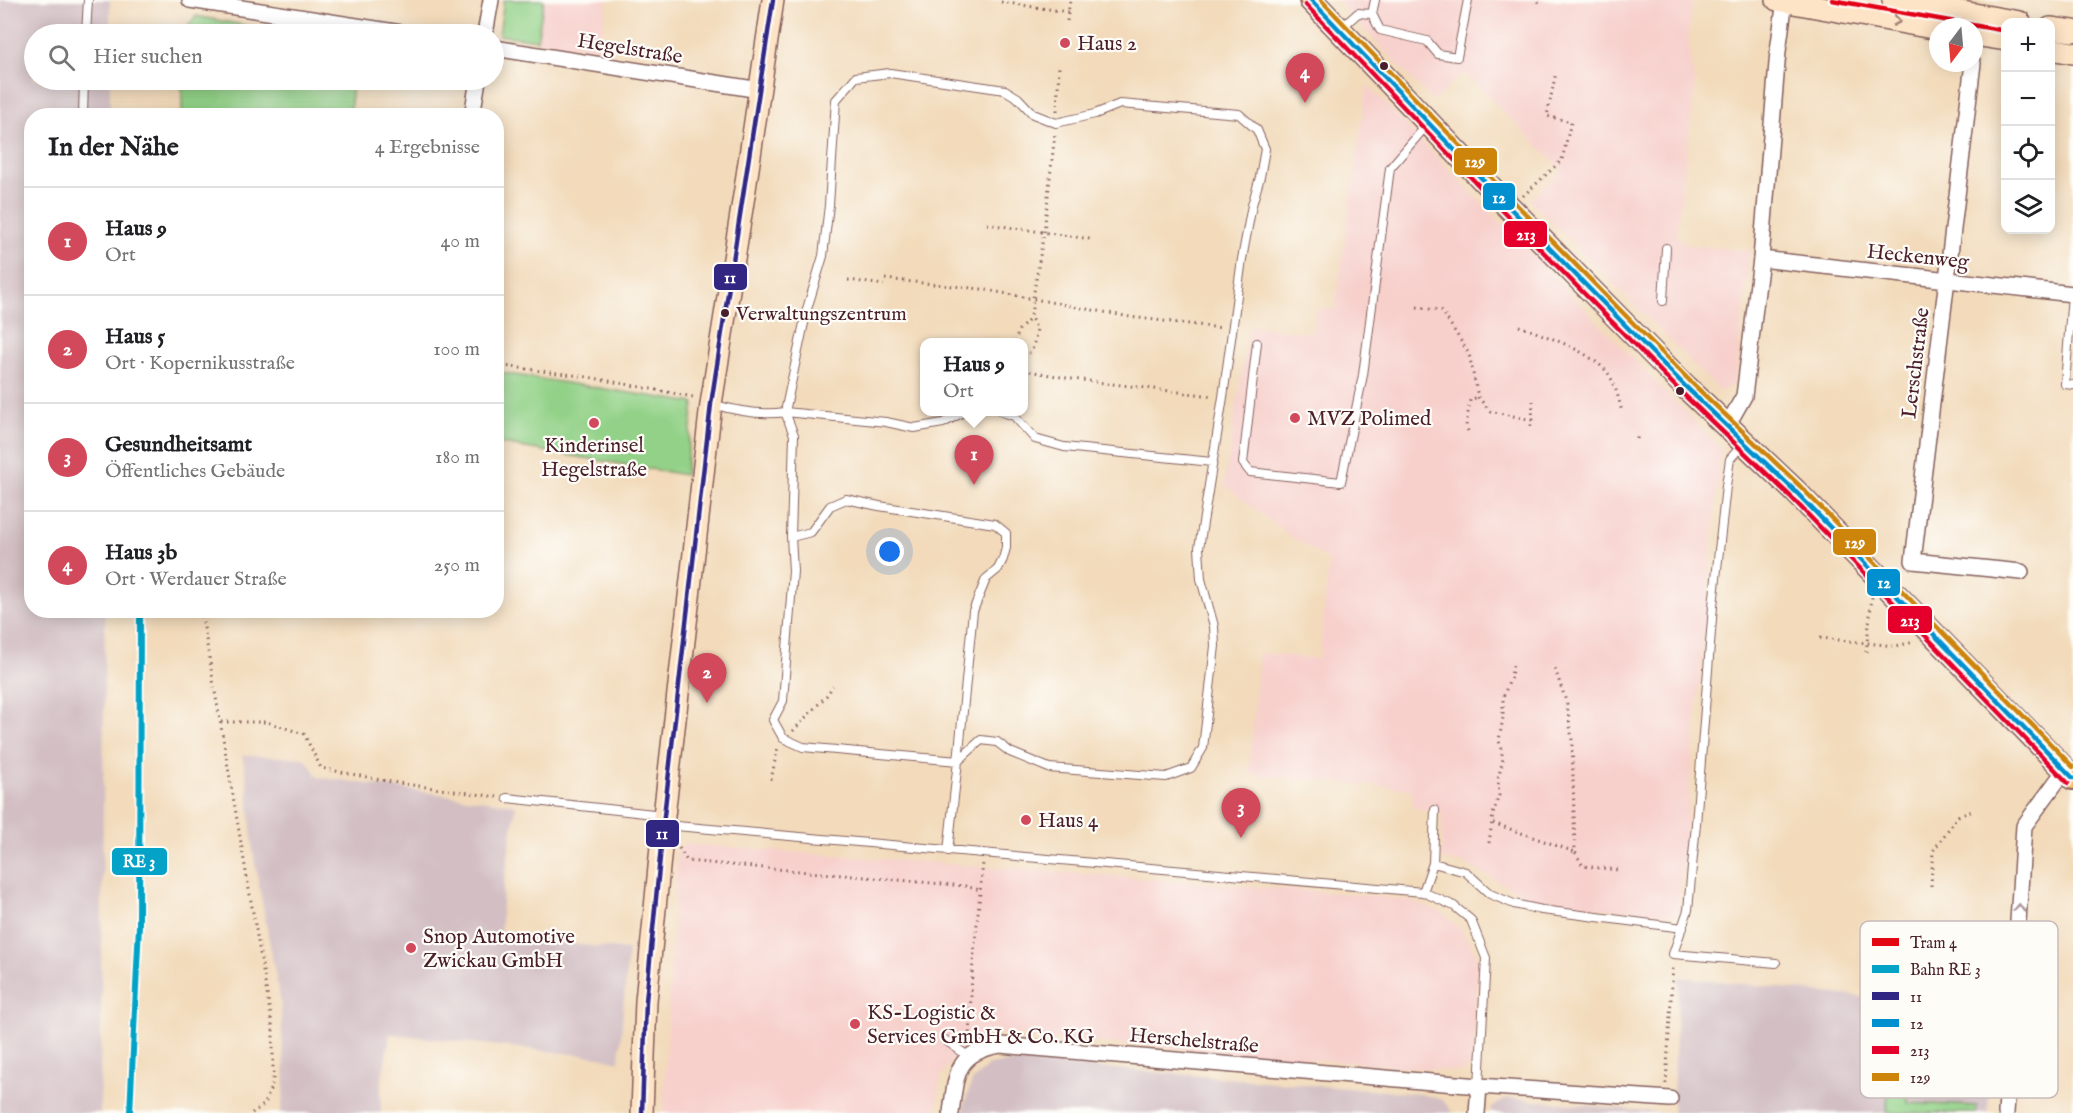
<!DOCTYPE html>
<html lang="de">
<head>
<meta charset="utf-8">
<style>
  body { margin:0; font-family:"IM FELL English",serif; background:#f2f2f2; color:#202124 }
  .controls { position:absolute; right:18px; top:18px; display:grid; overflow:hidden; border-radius:12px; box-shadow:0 3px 15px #0003 }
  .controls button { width:54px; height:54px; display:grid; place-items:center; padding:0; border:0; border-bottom:2px solid #e0e0e0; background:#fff; color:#202124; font:30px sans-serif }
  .compass { position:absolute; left:1929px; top:18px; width:54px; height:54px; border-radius:50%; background:#fff; box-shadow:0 3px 15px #0003; rotate:196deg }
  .you { position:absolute; left:890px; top:552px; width:21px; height:21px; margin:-15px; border:4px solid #fff; border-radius:50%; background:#1a73e8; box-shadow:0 0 0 9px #1a73e833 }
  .badge { display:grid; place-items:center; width:39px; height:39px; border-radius:50%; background:#d1495b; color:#fff; font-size:20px; font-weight:700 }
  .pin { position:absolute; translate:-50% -50px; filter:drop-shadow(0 2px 3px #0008) }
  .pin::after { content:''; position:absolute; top:32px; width:21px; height:18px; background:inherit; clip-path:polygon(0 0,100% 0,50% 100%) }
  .popup { position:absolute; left:920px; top:338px; width:108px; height:78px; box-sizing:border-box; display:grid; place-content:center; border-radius:12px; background:#fff; filter:drop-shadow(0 2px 4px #0005); font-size:20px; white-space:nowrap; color:#757577 }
  .popup b { font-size:22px; color:#202124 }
  .popup::after { content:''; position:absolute; left:50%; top:100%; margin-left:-12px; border:12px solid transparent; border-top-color:#fff }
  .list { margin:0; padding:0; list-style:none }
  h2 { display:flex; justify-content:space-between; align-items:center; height:78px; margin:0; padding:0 24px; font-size:26px }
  h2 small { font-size:20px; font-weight:400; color:#757577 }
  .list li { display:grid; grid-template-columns:39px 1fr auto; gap:18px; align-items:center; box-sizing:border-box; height:108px; padding:0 24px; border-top:2px solid #e0e0e0 }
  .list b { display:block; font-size:22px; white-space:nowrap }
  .list p { margin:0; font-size:20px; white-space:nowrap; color:#757577 }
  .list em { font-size:20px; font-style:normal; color:#757577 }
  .icon { flex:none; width:33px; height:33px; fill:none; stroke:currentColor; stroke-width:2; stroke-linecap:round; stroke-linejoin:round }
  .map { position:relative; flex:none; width:2073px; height:1113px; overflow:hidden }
  .search { position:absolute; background:#fff; box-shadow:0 3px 15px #0003; left:24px; top:24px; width:480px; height:66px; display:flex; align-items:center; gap:15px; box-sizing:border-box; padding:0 21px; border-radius:33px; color:#757577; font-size:22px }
  .panel { position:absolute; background:#fff; box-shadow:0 3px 15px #0003; left:24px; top:108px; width:480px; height:510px; border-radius:24px }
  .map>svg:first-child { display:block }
  .built { fill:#f7d0cc }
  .industrial { fill:#d2bec3 }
  .green { fill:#92d187; stroke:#6e7859; stroke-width:1.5 }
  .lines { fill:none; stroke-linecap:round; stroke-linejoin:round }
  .lane-casing { stroke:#85605d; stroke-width:10 }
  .street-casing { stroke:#85605d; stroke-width:18 }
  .secondary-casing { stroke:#85605d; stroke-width:24 }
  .primary-casing { stroke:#85605d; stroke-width:26 }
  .path { stroke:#85605d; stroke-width:3; stroke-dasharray:1.5 4.5; stroke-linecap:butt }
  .lane { stroke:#fff; stroke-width:8 }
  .street { stroke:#fff; stroke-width:15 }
  .secondary { stroke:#fee4c6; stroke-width:21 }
  .primary { stroke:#fdbc70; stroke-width:22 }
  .bus-1-casing { stroke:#fdfcf7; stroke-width:9 }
  .bus-2-casing { stroke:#fdfcf7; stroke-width:9 }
  .bus-3-casing { stroke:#fdfcf7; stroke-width:9 }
  .bus-4-casing { stroke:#fdfcf7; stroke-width:9 }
  .bus-1 { stroke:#312783; stroke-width:4.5 }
  .bus-2 { stroke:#008fcf; stroke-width:4.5 }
  .bus-3 { stroke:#e4002b; stroke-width:4.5 }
  .bus-4 { stroke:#cc840b; stroke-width:4.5 }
  .rail-1-casing { stroke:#fdfcf7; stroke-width:10 }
  .rail-1 { stroke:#04a2c6; stroke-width:6 }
  .tram-1-casing { stroke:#fdfcf7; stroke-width:9 }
  .tram-1 { stroke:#e30613; stroke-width:4.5 }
  .oneway { stroke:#a48278 }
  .oneway2 { stroke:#ae9aa0 }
  .poi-dot { fill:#d1495b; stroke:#fdfcf7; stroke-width:2 }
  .bus-dot { fill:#4a1f2b; stroke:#fdfcf7; stroke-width:2 }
  .labels { text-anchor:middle; stroke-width:4.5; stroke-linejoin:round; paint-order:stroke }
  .bus-label { font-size:20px; fill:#4a1f2b; stroke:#fdfcf7; text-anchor:start }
  .poi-label { font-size:21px; fill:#4a1f2b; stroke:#fdfcf7; text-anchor:start }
  .street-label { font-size:21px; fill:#4a1f2b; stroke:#fdfcf7 }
  .key { fill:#fdfcf7; stroke:#c7baba; stroke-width:1.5 }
  .key-label { font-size:16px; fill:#4a1f2b }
  .line-badge { stroke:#fdfcf7; stroke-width:2 }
  .badge-label { font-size:16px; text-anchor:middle; font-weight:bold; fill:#fff }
</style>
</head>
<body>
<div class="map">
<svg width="2073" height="1113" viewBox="0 0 2073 1113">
  <rect width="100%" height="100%" fill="#fdfcf7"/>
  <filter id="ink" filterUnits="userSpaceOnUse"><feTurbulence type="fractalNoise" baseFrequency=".0167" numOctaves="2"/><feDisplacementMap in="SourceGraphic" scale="12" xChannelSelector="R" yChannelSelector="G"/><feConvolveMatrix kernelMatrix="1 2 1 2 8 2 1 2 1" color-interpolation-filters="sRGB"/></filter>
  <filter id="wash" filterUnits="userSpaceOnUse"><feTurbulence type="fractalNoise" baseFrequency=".008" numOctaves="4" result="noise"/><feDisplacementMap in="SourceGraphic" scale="24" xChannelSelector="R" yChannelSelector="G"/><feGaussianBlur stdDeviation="1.35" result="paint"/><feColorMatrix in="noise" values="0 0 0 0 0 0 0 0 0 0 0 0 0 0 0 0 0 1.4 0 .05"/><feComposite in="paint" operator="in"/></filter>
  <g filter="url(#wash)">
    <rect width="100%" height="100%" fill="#f2daba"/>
    <path class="built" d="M505 0H607L599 50 499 35Z
      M1336 0H1693L1688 35 1695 87 1676 236 1686 245 1750 251 1735 382 1721 392 1530 200 1562 170 1464 72 1433 101Z
      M1367 85 1721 449 1678 915 1540 903 1463 863 1442 859V812L1413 808 1411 789 1249 774 1259 653 1319 659 1329 560 1293 538 1224 485 1249 326 1312 333 1317 308 1335 310Z
      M684 844 1375 896 1414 902 1441 912 1461 929 1479 960 1473 1064 1464 1072 997 1034 973 1041 951 1061 940 1078 936 1113H663L677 851Z"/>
    <path class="industrial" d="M0 0H110V34H34V80H110V115L32 116V610L105 611 100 1113H0Z
      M242 755 305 758 318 777 516 805 503 890 500 936 628 950 619 1062 600 1057 390 1034 381 1084V1113H281L285 1083 280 1000 253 852 247 780Z
      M1679 977 1993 1011 1988 1113H1672Z
      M1019 1061 1420 1094 1443 1100 1453 1113H963L964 1105 972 1081 989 1065Z
      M1508 1098 1667 1113H1491V1108Z"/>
    <path class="green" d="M504 0H544L537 40 499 35Z
      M196 16 290 34H182Z
      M182 80H351V115H182Z
      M496 372 694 403 685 475 497 443Z
      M1888 1087 1908 1088V1103L1977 1106 1976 1113H1887Z"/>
  </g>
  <g filter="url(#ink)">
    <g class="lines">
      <defs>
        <path id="lane" d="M1372 14 1380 30 1427 41 1438 54 1457 57 1468 0
          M1340 29 1358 13 1372 14 1375 0
          M86 34 88 0
          M83 116 84 80
          M2072 294 2065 384 2073 385
          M1663 301 1666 248
          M1257 343 1243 463 1250 472 1341 482 1363 375 1390 168 1426 126
          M712 404C736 411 761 416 785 412L886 422 914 428 943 423 963 412
          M1002 412 1014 416 1035 439 1064 447 1212 462
          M1743 444 1730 459 1726 486 1713 606 1696 824 1688 910 1673 954 1776 963
          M791 537 811 532 830 506 846 499 879 506 995 524 1006 533V548L1003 559 998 569 986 579 973 611 958 761 803 747 783 738 773 720 783 701 793 571 791 537 794 435 785 412 807 309 823 256 829 205 836 100 856 77 890 73 1005 90 1018 98 1033 114 1056 123 1095 114 1120 104 1239 114 1257 130 1265 149 1260 177 1252 205 1242 259 1223 397 1199 548 1201 579 1214 626 1215 646 1203 748 1191 768 1166 777 1049 768 1010 752 997 742 981 740 958 761 948 851
          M507 798 663 815
          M665 825 1423 892 1454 906 1471 920 1486 958 1479 1086
          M1433 863 1466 872 1490 894 1514 904 1542 910 1683 928
          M1423 892 1433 863 1435 810
          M945 1040 968 1056"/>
        <path id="street" d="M190 0 408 34
          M485 34 491 0
          M494 48 760 90
          M1973 63 1913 561 2021 572
          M472 116 478 80
          M1761 259 2073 294
          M1727 426 1744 396 1761 259 1778 51 1785 0
          M1479 1086 1670 1099
          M951 1113C956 1074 956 1052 1000 1045L1479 1086 1477 1113
          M2006 1113 2024 826 2065 770"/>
        <path id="secondary" d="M1777 0 1938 29
          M1893 0 2020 22
          M2050 28 2073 31
          M1974 35 2006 40
          M2050 49 2073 53
          M642 1113 646 1001 664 816 711 404 745 189 773 0"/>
        <path id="primary" d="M1311 0 1510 208 1686 387 1795 491 2073 778"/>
      </defs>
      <use href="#lane" class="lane-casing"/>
      <use href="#street" class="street-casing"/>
      <use href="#secondary" class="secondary-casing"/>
      <use href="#primary" class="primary-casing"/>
      <path class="path" d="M1001 2 1068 12
        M1538 3V0
        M1067 21 1070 0
        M1057 111 1059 66
        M1523 196 1562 160 1571 122 1547 116 1556 72
        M987 224 1090 239
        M885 279 981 289 1130 317 1222 328
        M848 280 884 285
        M1417 307 1442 311 1469 354 1478 397 1490 411 1532 420 1531 426
        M1519 326C1546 336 1588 350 1607 372 1615 382 1619 400 1622 412
        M1015 342 1019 330 1031 318
        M1024 357 1032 351 1035 339 1037 329 1031 318 1033 298 1044 232 1055 133
        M496 365 588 377 693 397
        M1024 370 1072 379 1212 396
        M1532 420 1533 401
        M1468 431 1466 426 1470 400 1478 397
        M1637 439 1638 433
        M201 610 273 1029V1081L265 1104 252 1113
        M1820 638 1895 646 1915 642
        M1866 652 1872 597
        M1555 669 1567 704 1572 740 1575 852 1583 866 1618 870
        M221 722H267L304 734 321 768 391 782 497 797
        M793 731 827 695 833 686
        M771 780 778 746
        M1493 823 1575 852
        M1489 843 1493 814 1499 795 1498 779 1503 759 1499 740 1503 718V697L1511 677 1513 662
        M679 848 687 861 965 886 980 890
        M1931 886 1933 851 1958 816 1973 811
        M969 1039 972 973 983 863
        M1666 1084 1673 965"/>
      <use href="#lane" class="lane"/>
      <use href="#street" class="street"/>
      <use href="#secondary" class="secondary"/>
      <use href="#primary" class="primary"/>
      <defs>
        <path id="bus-1" d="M642 1113 646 1001 664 816 711 404 773 0"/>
        <path id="bus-2" d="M1311 0 1510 208 1686 387 1795 491 2073 778"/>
        <path id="bus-3" d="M1306 5 1505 213 1681 392 1790 496 2068 783"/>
        <path id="bus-4" d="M1321 0 1515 203 1691 382 1800 486 2073 767"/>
      </defs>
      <use href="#bus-1" class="bus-1-casing"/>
      <use href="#bus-2" class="bus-2-casing"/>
      <use href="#bus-3" class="bus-3-casing"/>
      <use href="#bus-4" class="bus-4-casing"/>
      <use href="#bus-1" class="bus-1"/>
      <use href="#bus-2" class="bus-2"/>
      <use href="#bus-3" class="bus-3"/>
      <use href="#bus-4" class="bus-4"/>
      <defs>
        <path id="rail-1" d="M130 1113 139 925 140 610"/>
      </defs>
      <use href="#rail-1" class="rail-1-casing"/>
      <use href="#rail-1" class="rail-1"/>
      <defs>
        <path id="tram-1" d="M1832 0 2006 31"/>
      </defs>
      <use href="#tram-1" class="tram-1-casing"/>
      <use href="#tram-1" class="tram-1"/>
    </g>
    <defs><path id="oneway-chevron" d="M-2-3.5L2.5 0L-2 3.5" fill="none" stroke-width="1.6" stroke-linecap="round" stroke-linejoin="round" transform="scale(1.5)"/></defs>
    <use class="oneway" href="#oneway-chevron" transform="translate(1897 21) rotate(10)"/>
    <use class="oneway2" href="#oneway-chevron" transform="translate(2019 908) rotate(-87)"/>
  </g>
  <g class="poi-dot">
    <circle cx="1065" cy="43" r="6"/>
    <circle cx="1295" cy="418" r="6"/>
    <circle cx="594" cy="423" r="6"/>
    <circle cx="1026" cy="820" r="6"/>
    <circle cx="411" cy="948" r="6"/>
    <circle cx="855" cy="1024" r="6"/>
  </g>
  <g class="bus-dot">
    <circle cx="1384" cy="66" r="5"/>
    <circle cx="725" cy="313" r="5"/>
    <circle cx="1680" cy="391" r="5"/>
  </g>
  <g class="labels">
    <g class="bus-label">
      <text x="736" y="320">Verwaltungszentrum</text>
    </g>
    <g class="poi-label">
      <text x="1077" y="50">Haus 2</text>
      <text x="1307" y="425">MVZ Polimed</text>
      <text x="594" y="452" text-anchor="middle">Kinderinsel<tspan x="594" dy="24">Hegelstraße</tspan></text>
      <text x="1038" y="827">Haus 4</text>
      <text x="423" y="943">Snop Automotive<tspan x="423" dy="24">Zwickau GmbH</tspan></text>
      <text x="867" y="1019">KS-Logistic &amp;<tspan x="867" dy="24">Services GmbH &amp; Co. KG</tspan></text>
    </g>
    <g class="street-label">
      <text transform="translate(630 48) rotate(9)" y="7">Hegelstraße</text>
      <text transform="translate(1918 256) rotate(6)" y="7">Heckenweg</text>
      <text transform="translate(1915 363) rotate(-83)" y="7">Lerschstraße</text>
      <text transform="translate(1194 1040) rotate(5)" y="7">Herschelstraße</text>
    </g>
  </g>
  <rect x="1860" y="921" width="198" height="177" rx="9" class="key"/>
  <rect x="1872" y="938" width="27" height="8" fill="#e30613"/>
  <rect x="1872" y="965" width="27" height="8" fill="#04a2c6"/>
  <rect x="1872" y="992" width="27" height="8" fill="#312783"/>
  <rect x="1872" y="1019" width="27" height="8" fill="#008fcf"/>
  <rect x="1872" y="1046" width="27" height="8" fill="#e4002b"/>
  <rect x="1872" y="1073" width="27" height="8" fill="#cc840b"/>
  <g class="key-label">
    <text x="1910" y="948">Tram 4</text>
    <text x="1910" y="975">Bahn RE 3</text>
    <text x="1910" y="1002">11</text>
    <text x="1910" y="1029">12</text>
    <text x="1910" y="1056">213</text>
    <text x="1910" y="1083">129</text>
  </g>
  <g class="line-badge">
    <rect x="1453" y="147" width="45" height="29" rx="6" fill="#cc840b"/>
    <rect x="1482" y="182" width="34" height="29" rx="6" fill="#008fcf"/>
    <rect x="1503" y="220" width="45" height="28" rx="6" fill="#e4002b"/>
    <rect x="713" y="263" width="35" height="28" rx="6" fill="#312783"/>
    <rect x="1832" y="528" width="45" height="28" rx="6" fill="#cc840b"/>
    <rect x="1866" y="568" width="35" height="29" rx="6" fill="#008fcf"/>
    <rect x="1887" y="605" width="46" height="29" rx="6" fill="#e4002b"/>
    <rect x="645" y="819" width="35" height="29" rx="6" fill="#312783"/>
    <rect x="111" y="847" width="57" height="29" rx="6" fill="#04a2c6"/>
  </g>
  <g class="badge-label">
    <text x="1475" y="167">129</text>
    <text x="1499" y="203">12</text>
    <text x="1526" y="240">213</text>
    <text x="730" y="283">11</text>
    <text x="1855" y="548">129</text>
    <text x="1884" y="588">12</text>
    <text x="1910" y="626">213</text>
    <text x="662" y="839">11</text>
    <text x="139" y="867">RE 3</text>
  </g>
</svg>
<div class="controls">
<button>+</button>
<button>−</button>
<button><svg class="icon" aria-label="locate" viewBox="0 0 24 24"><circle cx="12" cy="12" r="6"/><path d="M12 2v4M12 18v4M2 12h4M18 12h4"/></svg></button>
<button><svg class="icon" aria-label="layers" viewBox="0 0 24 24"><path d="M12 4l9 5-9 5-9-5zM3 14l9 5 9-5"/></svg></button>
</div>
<svg class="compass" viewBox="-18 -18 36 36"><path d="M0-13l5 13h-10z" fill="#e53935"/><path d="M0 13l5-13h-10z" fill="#757577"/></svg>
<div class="you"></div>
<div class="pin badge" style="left:974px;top:485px">1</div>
<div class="popup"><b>Haus 9</b>Ort</div>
<div class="pin badge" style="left:707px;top:703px">2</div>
<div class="pin badge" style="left:1241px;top:838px">3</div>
<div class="pin badge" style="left:1305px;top:103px">4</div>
<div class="search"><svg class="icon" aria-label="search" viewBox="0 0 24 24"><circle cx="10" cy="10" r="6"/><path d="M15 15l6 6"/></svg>Hier suchen</div>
<section class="panel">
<h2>In der Nähe<small>4 Ergebnisse</small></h2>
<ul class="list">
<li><span class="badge">1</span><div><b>Haus 9</b><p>Ort</p></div><em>40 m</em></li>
<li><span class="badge">2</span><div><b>Haus 5</b><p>Ort · Kopernikusstraße</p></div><em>100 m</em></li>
<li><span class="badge">3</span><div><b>Gesundheitsamt</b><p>Öffentliches Gebäude</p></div><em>180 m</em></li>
<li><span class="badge">4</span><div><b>Haus 3b</b><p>Ort · Werdauer Straße</p></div><em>250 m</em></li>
</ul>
</section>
</div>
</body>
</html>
